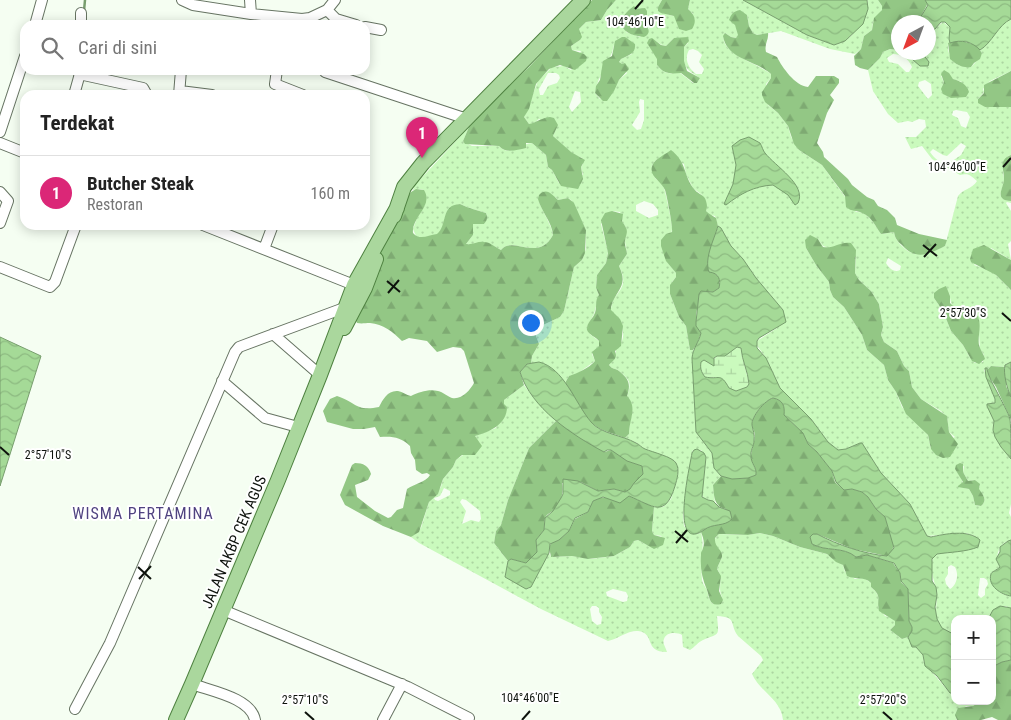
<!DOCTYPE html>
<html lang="id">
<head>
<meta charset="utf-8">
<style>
  body { margin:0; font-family:"Roboto Condensed",sans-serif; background:#f6f6f6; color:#222 }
  .controls { position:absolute; right:15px; bottom:15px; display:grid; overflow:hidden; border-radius:10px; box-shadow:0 2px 12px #0003 }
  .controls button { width:45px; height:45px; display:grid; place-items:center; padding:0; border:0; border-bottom:1px solid #e0e0e0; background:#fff; color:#222; font:25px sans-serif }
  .compass { position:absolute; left:891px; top:15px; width:45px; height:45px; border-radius:50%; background:#fff; box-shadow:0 2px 12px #0003; rotate:221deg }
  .you { position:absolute; left:530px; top:322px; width:18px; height:18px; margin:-12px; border:4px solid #fff; border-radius:50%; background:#1a73e8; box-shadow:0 0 0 8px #1a73e833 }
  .badge { display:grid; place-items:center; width:32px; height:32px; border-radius:50%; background:#db2777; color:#fff; font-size:16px; font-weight:700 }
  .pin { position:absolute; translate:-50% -41px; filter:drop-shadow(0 1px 2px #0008) }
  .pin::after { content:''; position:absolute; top:26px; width:18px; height:15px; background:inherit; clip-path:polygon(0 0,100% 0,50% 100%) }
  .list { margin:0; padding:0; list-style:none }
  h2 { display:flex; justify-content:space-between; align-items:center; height:65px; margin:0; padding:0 20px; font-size:21px }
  h2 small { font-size:16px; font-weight:400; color:#767676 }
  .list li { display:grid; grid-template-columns:32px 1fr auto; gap:15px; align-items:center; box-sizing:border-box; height:75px; padding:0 20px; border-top:1px solid #e0e0e0 }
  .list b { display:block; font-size:19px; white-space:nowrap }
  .list p { margin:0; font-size:16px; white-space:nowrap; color:#767676 }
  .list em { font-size:16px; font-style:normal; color:#767676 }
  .icon { flex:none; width:28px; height:28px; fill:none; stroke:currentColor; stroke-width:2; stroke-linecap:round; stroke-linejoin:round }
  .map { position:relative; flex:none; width:1011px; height:720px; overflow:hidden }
  .search { position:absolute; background:#fff; box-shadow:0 2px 12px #0003; left:20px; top:20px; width:350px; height:55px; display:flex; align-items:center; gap:12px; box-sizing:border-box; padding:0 18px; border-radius:15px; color:#767676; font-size:19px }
  .panel { position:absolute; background:#fff; box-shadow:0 2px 12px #0003; left:20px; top:90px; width:350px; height:140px; border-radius:15px }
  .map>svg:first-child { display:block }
  .grass { fill:url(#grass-dots); fill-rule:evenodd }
  .forest { fill:url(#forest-firs) }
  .wetland { fill:url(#wetland-marsh) }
  .water { fill:url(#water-waves); stroke:#789e6e; fill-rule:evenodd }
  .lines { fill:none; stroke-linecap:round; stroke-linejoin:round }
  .stream { stroke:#789e6e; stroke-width:2.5 }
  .minor-casing { stroke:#677463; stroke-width:12 }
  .major-casing { stroke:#4e8140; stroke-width:16 }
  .minor { stroke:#fff; stroke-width:10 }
  .major { stroke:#aad79d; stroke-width:14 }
  .ticks { fill:none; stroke:#0e130d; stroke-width:2 }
  .labels { text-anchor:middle; stroke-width:4; stroke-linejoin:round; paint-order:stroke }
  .street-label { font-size:15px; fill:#0e130d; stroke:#fff }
  .neighbourhood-label { font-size:16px; letter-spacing:1px; fill:#4f4280; stroke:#fff }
  .ticks-label { font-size:12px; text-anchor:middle; fill:#0e130d; stroke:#fff; stroke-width:4; stroke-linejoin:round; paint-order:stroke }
</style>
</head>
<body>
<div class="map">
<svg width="1011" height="720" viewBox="0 0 1011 720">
  <defs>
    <pattern id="grass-dots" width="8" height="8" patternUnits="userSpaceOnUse" patternTransform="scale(1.25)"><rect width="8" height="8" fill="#cafabd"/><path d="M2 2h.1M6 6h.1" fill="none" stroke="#acd5a1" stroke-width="1.8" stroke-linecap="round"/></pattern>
    <pattern id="forest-firs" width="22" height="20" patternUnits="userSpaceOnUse" patternTransform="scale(1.25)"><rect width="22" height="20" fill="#93c785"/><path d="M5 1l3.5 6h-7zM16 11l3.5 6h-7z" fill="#7eaa72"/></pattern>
    <pattern id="wetland-marsh" width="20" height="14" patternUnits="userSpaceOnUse" patternTransform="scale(1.25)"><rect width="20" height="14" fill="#cafabd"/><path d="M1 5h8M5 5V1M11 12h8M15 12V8" fill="none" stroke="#acd5a1"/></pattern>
    <pattern id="water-waves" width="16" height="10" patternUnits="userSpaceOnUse" patternTransform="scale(1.25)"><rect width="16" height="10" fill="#a5da97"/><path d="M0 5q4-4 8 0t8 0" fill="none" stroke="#8dba81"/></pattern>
  </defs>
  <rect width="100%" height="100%" fill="#f5fef2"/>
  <path class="grass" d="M616 0H662L658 7C669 19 678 16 693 14L688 9 690 0H743L807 35 834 45 845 41 852 35 868 2 867 0H878L882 6V10L873 22 872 30 864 36 861 49 855 54 830 49 781 31 757 35 753 33 749 26 747 15 729 19 735 24 739 35 736 38 731 37 725 33C715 52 761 65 771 74V78L766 84 768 105 778 113 788 126 791 137 799 150 822 165 856 212C868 211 875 225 881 234L894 232C895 238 897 241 902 246 915 260 930 253 945 246L958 196C963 189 972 189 977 181 970 175 969 173 960 175L932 159 922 146 911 149 905 137H916L926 127 925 120 919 119 912 122 908 121 898 123 888 114 873 91 868 70 880 58 883 52 890 49 898 50V52L905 53 919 65 928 61 922 53 928 52 929 32 935 29 943 22 950 27 949 41 950 43H948C947 58 955 68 971 67 975 63 979 59 982 53L980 50C992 43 998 25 1011 19V71L990 81 983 89 984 92 978 99 985 107H1011V155L1008 156C1006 161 1002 166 1003 172 1003 174 1004 177 1004 180 1004 189 993 199 1011 201V203L1007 202 1006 203 1011 211V241L1008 244 1011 260 991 248 974 265 987 269 996 275 1011 290V362L1006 364 1004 367 991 366 987 370V368L984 370 995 399V403H989L990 412 994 421 993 430 1001 447 1011 459V504L1009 513 1011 517V540C1002 542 997 550 997 560 998 562 999 565 1000 567L991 573C991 585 998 595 1011 596V608L1005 606 991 613 988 619H955V635C950 633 945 632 941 627 933 617 937 606 937 594 936 583 925 563 937 554L958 550H970L975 536 966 533 927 536 910 504 881 473 862 443H860L846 449 838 450 828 442 811 419 780 388 766 358 756 344 757 341 777 328 783 310 756 278 743 259 731 246 721 228 718 226 715 216 707 214 702 195 693 188 686 174 684 164 663 156 655 161 652 166 655 178C658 181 662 183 663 186 665 188 673 227 672 229 672 235 666 242 663 247L668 263 676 273V277L672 282 670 294 679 317 686 326 690 350H693L696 432 712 453 714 468 721 476 713 485 715 503 704 498 702 495 706 457 701 450H693L692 453 683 515 684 526 691 533 698 534 701 532C705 548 700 563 702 579 702 583 705 586 707 590 709 596 708 599 713 604L722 597C717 587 724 577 717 569 718 565 721 560 722 557 722 547 707 545 719 534L748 535 760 533 773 536 800 547 827 554 836 561 843 565 845 572 855 579 864 578 871 583V587C878 593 880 597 878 607L885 616 893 618 895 621V625L890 630 902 639 908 637 923 655 924 663 950 693H955V701H981L973 706H966L956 719 957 720H783C781 699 760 692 752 674L763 660 761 656 738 636C729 624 738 617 717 616 719 637 720 633 703 640 698 642 695 647 690 650L683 647 682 635C677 632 666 632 664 639 662 643 666 648 667 652 643 652 656 633 638 631 628 630 618 639 608 641L541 609 419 543 411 537 421 528 429 502 441 487 443 479 453 467 456 460 480 443 477 441 475 436 496 428 504 404V400L524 385 533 397 556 421 529 448 508 500 501 525 496 531 494 543 508 561 505 577 528 589 531 587 549 553 551 557 572 556 591 559 614 556 630 547 634 541 638 540 647 545 662 536 654 535 652 531 654 507H663L671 499 677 479 678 469 675 461 644 449 637 443 625 438 629 434C629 416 636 414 627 396 632 383 630 380 619 371 615 368 613 370 609 365L616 353V349C630 336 621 322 611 311 611 291 632 291 619 266L627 254 625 242 626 228 622 221 620 212 612 211 601 224 608 252 606 263 597 275 596 288 599 295 594 314 587 327 588 331 591 335 599 341V346L592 354 595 361 577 374 569 376 565 383C555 371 548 362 531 363L532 356 539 344 535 333 543 325 560 317 564 311 574 267 582 260 586 249V230L571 200 568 198 558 200 555 197 539 202C543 212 552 226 553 235 538 263 513 235 501 250L490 244H466L473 235V224H484L487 217 486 213C477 210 468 208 460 204 439 208 449 225 437 235L420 238 416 236 413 229 417 218 425 205 424 190 420 189 413 190 415 185 469 127 463 141 472 146H499C510 158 519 144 532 143L546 155 548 167 552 170 559 183 583 175 581 167 583 164 582 158C571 154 561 145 553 136L556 129 539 119 533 124H529L524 117 538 81 552 67 564 66 571 70 581 51 572 50 571 46 580 40 579 29 586 22 601 20 607 10ZM637 9H641L644 21 649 28 640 37 626 32ZM674 38H682L688 43 684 47C682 66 684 68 700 78L697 83H693L679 72C670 75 663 73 657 65V59L654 40 662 45 666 46ZM614 45 632 54 621 59 619 62 627 73 619 80 611 94 600 99 595 93C597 76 611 62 614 45ZM693 49 698 51 702 55 699 62 704 69 702 74H696C688 68 684 59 689 50ZM893 54C901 54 909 59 912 67L909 72H906L898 64 889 62 887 58ZM548 73H556L559 75 560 78 557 83 548 86 543 95H540L539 89ZM941 76 950 77 953 79 962 82 942 87 944 82ZM925 80 931 84 932 95 928 99 918 86 919 82ZM575 91 580 92 581 102 572 112 569 107ZM640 99 644 100V120L641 129 637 130 632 125 640 112 639 102ZM956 110 967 112 970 117 966 128 961 126 958 118 952 115 953 111ZM961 143 966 146 961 155 948 164C941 164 934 158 930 152L933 149 943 155 947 156ZM644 201 653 204 658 210V215L649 218 636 211V205ZM818 239 823 246 856 257 855 273 859 280 871 291 879 304 883 327 881 335 884 342 897 351 904 366 909 371 912 387 921 399 941 411 947 417 949 432 955 437 931 449 928 435 902 407 896 392 888 380 884 365 867 350 862 335 844 307 833 297 830 290 829 282 816 265 806 248ZM888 258 901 266 900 270C894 273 889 268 886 263ZM949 293C953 311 950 305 967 310L979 335 980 349 984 355 983 362 975 363 969 356 963 345 951 331 943 311 934 298ZM964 466 963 472 968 481 975 480 980 486 978 489C983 495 988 500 981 506L975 505 973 496 969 489 964 488 961 477 955 469ZM444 488 450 491V495L438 501 435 500 434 498 440 496ZM462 499 466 500 480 511 481 519 479 522 471 520 462 524 466 511 460 502ZM951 565 955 567C959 574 957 585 950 589L946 584 945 579 948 574V567ZM980 578H984L987 580 988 584 985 589V595L981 598 978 595ZM613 589 626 592 628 596 627 601 623 602 607 596 606 592ZM592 606H596L599 608V612L602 617 601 624 597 625 592 621 590 609Z"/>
  <path class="forest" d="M592 0H616L607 10 601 20 586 22 579 29 582 37 580 40 571 46 572 50 584 54 587 57 586 61 575 70 560 65 549 69 536 84 529 109 524 117 529 124C536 123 540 118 550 117L554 118 558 125 553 136 571 152 585 160 581 167 583 179 578 189 561 186 552 170 548 167 546 155 532 143H526V148C516 150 506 154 499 146L465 144 463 141 469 127 495 98 529 67Z
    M662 0H690L688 9C695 15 697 21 692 29L686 31 679 29 674 16 661 13 658 11V7Z
    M878 0H925L928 3 920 18V22H898V50L890 49 883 52 880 58 868 70 860 68 855 65 854 56 861 49 864 36 872 30 874 18 882 10V6Z
    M634 6 637 9 645 8 647 11V19L645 22C648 28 652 33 644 37 620 35 613 21 634 6Z
    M740 10 747 15 749 26 753 33 757 35 768 33C769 40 764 44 766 52L777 57C782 67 795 86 808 87L816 76H834L839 79V83L830 95 834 100 827 113 817 143 823 152 824 157 848 179 852 185 867 197 874 200 878 206 887 210 895 218 897 225 919 234 947 240 945 246C929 254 916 261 902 245 897 241 895 238 894 232L881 234C876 227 871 216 862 213 856 210 852 212 846 207L845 196 822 165 799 150 794 144 788 126 778 113 765 102 762 95V92L771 78V74C756 60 727 60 723 36L725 33 731 37 736 38 738 35 735 25 729 20C731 14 734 11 740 10Z
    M622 37H625L635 44C636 54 629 55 621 59L619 62 622 64 625 63 629 69 619 80 614 91 607 101H603L595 93 596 86 600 80 603 61 612 56 615 41Z
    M688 37 689 41 684 47V61L687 71 700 78 697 83H694L681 73C670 74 664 74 657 65V59L647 43 649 39 652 38 661 45 666 46 674 38Z
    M958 40 976 45 982 53 980 59 974 63 971 67C962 68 957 65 950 59L948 43Z
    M944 70 949 73 953 79C960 81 967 84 969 92L966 97 951 98 943 94 941 89 944 82 941 74Z
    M1011 71V107H985L978 103V99L984 93V85Z
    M671 150C688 163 683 177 695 190 698 194 705 195 706 201 710 214 699 207 716 218L718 226 708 261 713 272 719 277V288L713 292 705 291C698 305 691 318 701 333L697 344 693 350H690L686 326 679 317 670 294V285L676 277V273L666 261 661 246V240L666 234 672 232C673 227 667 196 665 190 662 181 647 176 653 164 655 159 666 154 671 150Z
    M1011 155V201C993 200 1004 188 1004 179 1004 169 998 160 1011 155Z
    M416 189 424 190C434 206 411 217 413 233 420 241 428 235 437 234 448 225 440 205 460 204 468 208 477 210 486 213 488 218 487 220 484 224H473V235L466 244C473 245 478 241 484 242 490 242 495 247 501 250 513 235 538 263 553 235 552 222 541 211 538 199L539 195C547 187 552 195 558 200L568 198 574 203 586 230 585 253 582 260 574 267 564 311 560 317 543 325 535 333 539 344 532 356 531 363 527 364 520 372 524 385 504 400V404L507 407C507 424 490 432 475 436L482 446 475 455H462L456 460 453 467 443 479 438 494 429 502 419 532 411 537 383 526 345 505 340 495 352 465 355 463C363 463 369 466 371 474L368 480 355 485 357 497 375 511 388 518 391 517 397 510 403 508 407 489C414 484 426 482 430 475L427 473 422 474 416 470 415 460 411 453 410 446C401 437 392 436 380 437L375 427 364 429H353L327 422 323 411 330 399 337 396C356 402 356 412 379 407 383 399 388 390 398 391 403 392 406 395 411 396 419 392 429 389 438 391 443 392 447 396 452 398 462 400 470 390 474 383L464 351 461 348 453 347 437 352 427 341 409 338 402 341C393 332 383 324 370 323 365 323 362 324 357 323L355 319 381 241 411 192Z
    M612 211 623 214 622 221C629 232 627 230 625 241 624 245 627 250 627 254L619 266C629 287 616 289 611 307V310L620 319 623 326 621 346 615 351C618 359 613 360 609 365 613 370 615 368 619 371 629 379 631 384 627 396 638 407 629 420 629 434L625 438C615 434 600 431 592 423 580 412 575 396 565 383L569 376C578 373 589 368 595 361L592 352 599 346V341C596 337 589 335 587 330 586 324 592 319 594 315 598 308 594 301 599 295L596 288 597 275 606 263 608 253 601 220 605 213Z
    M810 235 818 239 823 247C834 249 840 241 851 243L856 250 855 273 859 280 871 291 879 304 883 327 881 335 884 342 897 351 904 366 909 371 912 387 921 399 947 416 949 432 958 444 950 457 943 458 936 455 931 449 928 435 906 414 896 392 888 380 884 365 867 350 862 335 844 307 833 297 830 290 829 282 816 265 806 248 805 240Z
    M984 245 1011 260V290L996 275 971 262 970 259 973 249Z
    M946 286 950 296V303C956 310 965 307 972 311 985 318 977 334 979 345 980 350 984 354 985 359L979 364 972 361 963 345 951 331 943 311 934 298V293L939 289Z
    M991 366 1004 367 1006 374V386L1011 397V420L996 387 988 375 987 370Z
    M773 398C783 400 785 406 785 416L803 433 808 444 817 452 832 471 835 482 844 490 852 489 862 492 868 497 876 509 885 517 894 544 892 552 887 556 853 549 817 534H813L812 544C826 552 843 546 856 557L867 555 893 563 900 573 901 582 908 589 909 621 912 627V631L908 637 902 639 890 630 895 625V621L879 611C876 599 883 597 871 587V583C864 576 856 580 847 576L843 565 836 562 827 554 800 547 773 536 760 533 748 535 723 534H719L715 538C714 548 723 549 722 557 721 560 718 565 717 569L721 576 719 591 723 600 721 604C709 607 710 598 707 590 702 578 700 568 701 555 701 551 702 552 703 548 705 543 703 537 701 532L706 528 718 524 726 509C714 507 714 496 713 485L721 476C733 479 744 480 756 475 757 467 751 464 751 456 751 453 754 442 755 437 755 431 753 430 752 425 751 417 765 400 773 398Z
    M556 421 604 452 611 450 631 462 642 466 643 474 634 483 630 490 625 492 614 489 598 491 581 482 562 483C564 493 561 503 554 510 552 512 549 513 547 515 543 519 545 525 544 530L536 540 537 552 526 563 511 559 508 561 494 543 496 531 501 525 508 500 529 448Z
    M960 463 963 464V472L968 481 975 480 980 484 979 489C983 495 988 500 981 506L975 505 973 496 969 489 958 487V486L963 482 955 469 956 465Z
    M629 496 654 507 652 531 654 535 665 538 663 545 654 549 638 540 634 541 630 547 614 556 588 559 572 556 551 557 549 547 552 542 559 540 569 531 575 519 588 512 593 501 600 498 625 497Z
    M1011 660V720H998L992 717 981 720H957L955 715 958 708 973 706 981 701H992V667L1002 662Z"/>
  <path class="wetland" d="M737 347 741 348C742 361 747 372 749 384L747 387 736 391 729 388C721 374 719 379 705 377 701 372 700 368 701 362L704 360 710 364 717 356 725 355Z"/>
  <path class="water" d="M743 0H867L868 9 863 24 845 41 834 45 807 35Z
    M925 0H1011V19C998 25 992 43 980 50 973 42 961 39 950 43L949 39 950 27 945 22H941L935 29 929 32 928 22 920 21V18L928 5Z
    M905 53H922L929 62 928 66H920Z
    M749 137 760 143C762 146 763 151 765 153 775 166 807 185 798 203L795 205 788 195 773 185C754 186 740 194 726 205L724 204 733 184 736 165 732 146 740 140Z
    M718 226 721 228 731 246 743 259 756 278 783 310 786 322 759 338 757 341V348L766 358 780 388 811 419 828 442 838 450 846 449 860 443H862L881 473 910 504 927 536 931 537C945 534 968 529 980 540L978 547C966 552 950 552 937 554L932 559V581L936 587 937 595 935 607 937 619 942 628 955 635V693H950L937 676 925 666 923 655 916 647H912L908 637 912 631V627L909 621 908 589 901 581 900 573 894 563 867 555 856 557C843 546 826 552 812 544L810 537 813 534H817C838 545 864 554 887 556L894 548 885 517 876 509 868 497 862 492 852 489 844 490 836 482 832 471 817 452 808 444 803 433 784 415C785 406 783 400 773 398 765 400 751 417 752 425 753 431 755 434 754 441 754 446 750 451 751 456 751 464 757 467 756 475L748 478 732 479 721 476 714 468 712 453 696 432 692 358C693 348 699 342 701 333L696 326V322L699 294 701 291 713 292 719 288C721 280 719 273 709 272 704 258 714 240 718 226ZM737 347 741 348C742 361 748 371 749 384L747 387 736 391 729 388C720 372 720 380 705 377 701 372 700 368 701 362L704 360 714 366V358L717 356H725Z
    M0 337 41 356 0 486Z
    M539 362C564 368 575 403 591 422 601 434 622 435 636 443 639 444 642 448 645 449 652 452 673 457 676 463 680 470 677 479 675 486 665 519 653 506 629 496L620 503 603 497 593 501 588 512 575 518 569 531 559 540 550 544 549 553 531 587 526 589 505 577 508 561 511 559 526 563 537 552 536 540 544 530 545 518 553 511 561 498 563 494V479L578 481 598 491 614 489 625 492 630 489 634 483 643 474 642 466 627 461 611 450H607L604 452C572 435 531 408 520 372L527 364Z
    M1011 362V397C1007 389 1003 373 1005 365Z
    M985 368H987C987 377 1006 406 1010 419 1011 430 1011 447 1011 459L1001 447 995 437 993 430 994 421 987 406V404L995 403V399L986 377Z
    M697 449 704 453 706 457 702 497 708 500 713 501 719 507 730 511 732 519C725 527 712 523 704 530 669 554 690 466 692 453L694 450Z
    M1011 540V596C1002 595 987 586 991 574 991 572 997 570 1000 567L996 559 1000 552V547L1008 541Z
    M1000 606 1011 608V660L1002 662 992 667V619H988L993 610Z"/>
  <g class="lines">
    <path class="stream" d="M84 11 85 0"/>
    <defs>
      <path id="minor" d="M182 0 193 5 251 14 302 19 310 18 327 10 335 0
        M250 0 251 14
        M327 10 336 19 356 25
        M81 13V25
        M35 25 42 0
        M365 27 381 30
        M277 70 275 84 303 95
        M325 72 467 119
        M79 74 143 88 147 95
        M180 91 212 95
        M74 95 81 70
        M179 95 181 70
        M0 132 25 56
        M0 143 25 153
        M0 192 8 201 0 223
        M203 225 354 285
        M264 249 273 225
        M0 267 50 287 55 282 76 225
        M273 334 320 375
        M222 381 265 418 298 427
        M223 610 408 687 469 718
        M192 684C211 691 251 698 255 720
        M75 709 110 643 235 352 239 347 344 308
        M383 720 402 684"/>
      <path id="major" d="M394 216 404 187 423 163 583 0
        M344 328 365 288 376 259
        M176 720 192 684 278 480 320 375 354 285 397 208"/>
    </defs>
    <use href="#minor" class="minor-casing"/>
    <use href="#major" class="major-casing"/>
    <use href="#minor" class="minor"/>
    <use href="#major" class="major"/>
  </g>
  <path class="ticks" d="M635 9 643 0M1003 167 1011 158M923 245 937 256M924 257 936 244M387 281 400 292M388 293 399 280M1002 313 1011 321M0 447 9 455M675 531 688 542M676 543 687 530M138 567 151 579M139 579 151 566M305 712 314 720M883 712 892 720M522 720 530 711"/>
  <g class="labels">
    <g class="street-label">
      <text transform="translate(234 542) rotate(-67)" y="5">JALAN AKBP CEK AGUS</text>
    </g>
    <g class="neighbourhood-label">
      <text x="143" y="519">WISMA PERTAMINA</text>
    </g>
  </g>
  <g class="ticks-label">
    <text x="635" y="26">104°46'10"E</text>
    <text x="957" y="171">104°46'00"E</text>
    <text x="963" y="317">2°57'30"S</text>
    <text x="48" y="459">2°57'10"S</text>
    <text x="530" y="702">104°46'00"E</text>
    <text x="305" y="704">2°57'10"S</text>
    <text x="883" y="704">2°57'20"S</text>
  </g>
</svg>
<div class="controls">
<button>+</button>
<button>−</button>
</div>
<svg class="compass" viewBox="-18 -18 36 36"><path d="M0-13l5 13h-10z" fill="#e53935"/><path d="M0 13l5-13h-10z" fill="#767676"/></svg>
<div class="you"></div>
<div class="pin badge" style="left:422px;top:158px">1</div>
<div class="search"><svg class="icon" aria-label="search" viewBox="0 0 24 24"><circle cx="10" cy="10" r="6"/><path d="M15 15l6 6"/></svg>Cari di sini</div>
<section class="panel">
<h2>Terdekat<small></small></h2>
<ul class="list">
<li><span class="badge">1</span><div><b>Butcher Steak</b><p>Restoran</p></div><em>160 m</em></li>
</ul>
</section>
</div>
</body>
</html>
